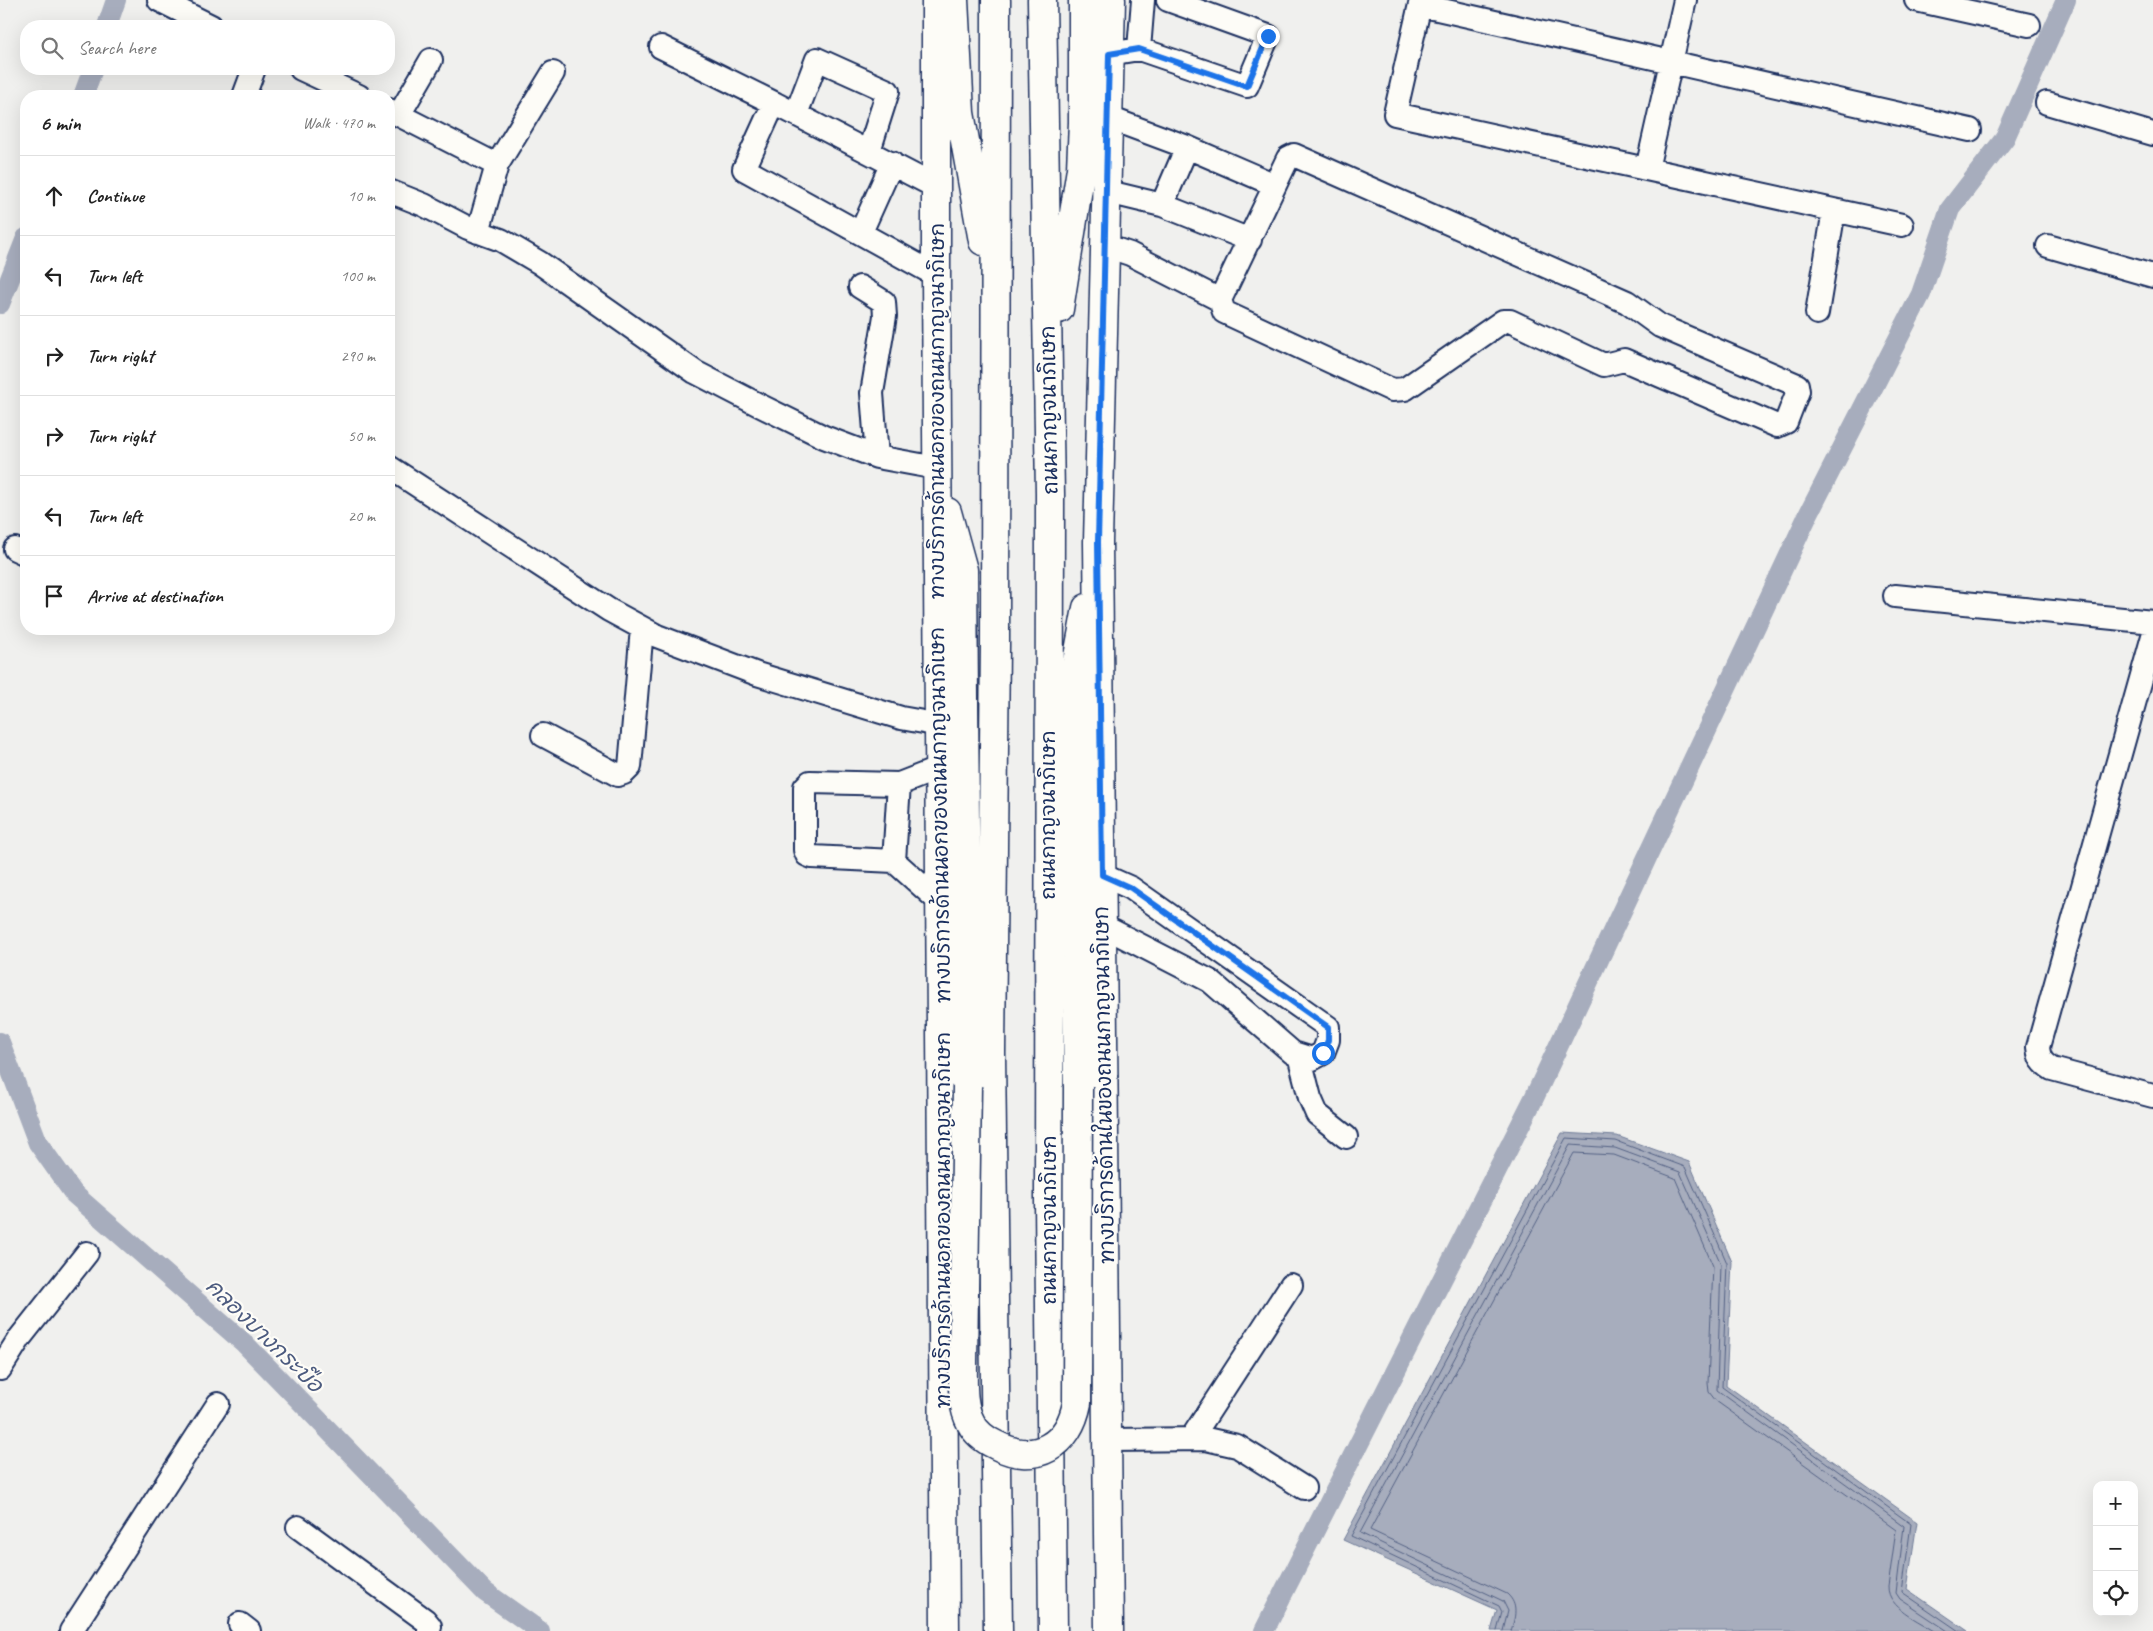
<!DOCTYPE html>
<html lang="en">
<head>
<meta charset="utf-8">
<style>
  body { margin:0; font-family:Caveat,"Playpen Sans Thai",sans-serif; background:#f2f2f2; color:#222 }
  .controls { position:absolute; right:15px; bottom:15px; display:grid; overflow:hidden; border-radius:10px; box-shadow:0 5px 20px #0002 }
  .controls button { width:45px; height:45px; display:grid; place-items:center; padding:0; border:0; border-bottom:1px solid #e0e0e0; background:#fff; color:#222; font:25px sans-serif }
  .stop { position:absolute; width:15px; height:15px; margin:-11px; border:4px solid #1a73e8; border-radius:50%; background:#fff }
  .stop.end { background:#1a73e8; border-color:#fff; box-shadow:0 1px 5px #0008 }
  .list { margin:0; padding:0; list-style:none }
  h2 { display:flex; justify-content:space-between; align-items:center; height:65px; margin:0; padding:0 20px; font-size:21px }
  h2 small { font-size:16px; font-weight:400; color:#767676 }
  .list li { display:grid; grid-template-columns:32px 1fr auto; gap:15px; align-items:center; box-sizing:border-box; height:80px; padding:0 20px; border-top:1px solid #e0e0e0 }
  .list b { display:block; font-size:19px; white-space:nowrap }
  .list em { font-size:16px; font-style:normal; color:#767676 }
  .icon { flex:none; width:28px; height:28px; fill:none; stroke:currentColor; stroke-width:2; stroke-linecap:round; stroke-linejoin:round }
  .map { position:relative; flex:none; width:2153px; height:1631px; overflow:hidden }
  .search { position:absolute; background:#fff; box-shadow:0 5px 20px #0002; left:20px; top:20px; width:375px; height:55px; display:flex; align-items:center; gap:12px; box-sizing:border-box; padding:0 18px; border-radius:20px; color:#767676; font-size:19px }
  .panel { position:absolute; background:#fff; box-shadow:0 5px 20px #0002; left:20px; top:90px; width:375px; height:545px; border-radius:20px }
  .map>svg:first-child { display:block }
  .water { fill:#a7adbd; stroke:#6f7b97 }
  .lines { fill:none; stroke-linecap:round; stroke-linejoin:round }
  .shore { stroke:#536184; stroke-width:1 }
  .canal { stroke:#a7adbd; stroke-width:20 }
  .minor-casing { stroke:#1b2f5e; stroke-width:26 }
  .major-casing { stroke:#1b2f5e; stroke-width:31 }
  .highway-casing { stroke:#1b2f5e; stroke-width:31 }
  .minor { stroke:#fdfcf7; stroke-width:22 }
  .major { stroke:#fdfcf7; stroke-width:28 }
  .highway { stroke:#fdfcf7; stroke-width:28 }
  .major-bridge-casing { stroke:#1b2f5e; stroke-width:31; stroke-linecap:butt }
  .major-bridge { stroke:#fdfcf7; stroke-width:28 }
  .route { stroke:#1a73e8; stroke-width:6 }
  .labels { text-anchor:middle; stroke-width:4.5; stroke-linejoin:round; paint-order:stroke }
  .street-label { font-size:21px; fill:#1b2f5e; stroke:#fdfcf7 }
  .water-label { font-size:22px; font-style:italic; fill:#4c5b7f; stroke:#fdfcf7 }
</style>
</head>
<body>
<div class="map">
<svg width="2153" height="1631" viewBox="0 0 2153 1631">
  <rect width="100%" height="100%" fill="#f0f0ee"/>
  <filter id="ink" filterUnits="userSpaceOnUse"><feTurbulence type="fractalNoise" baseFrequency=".02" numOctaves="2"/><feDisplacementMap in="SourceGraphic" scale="10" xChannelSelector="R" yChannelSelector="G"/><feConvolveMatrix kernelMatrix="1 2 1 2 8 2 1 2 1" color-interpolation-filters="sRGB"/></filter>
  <g filter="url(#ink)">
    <path class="water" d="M1562 1133 1617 1136 1689 1162 1732 1262 1726 1385 1917 1522 1907 1589 1968 1631H1491L1497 1610 1343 1540Z"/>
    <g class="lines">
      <path class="shore" d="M1497 1631 1502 1612 1499 1606 1351 1536 1566 1138 1616 1141 1685 1167 1727 1263 1722 1387 1911 1524 1902 1592 1959 1631
        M1503 1631 1508 1611 1503 1601 1360 1533 1570 1145 1615 1148 1680 1172 1721 1264 1717 1390 1904 1526 1896 1593 1900 1599 1948 1631
        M1511 1631C1515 1617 1519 1605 1507 1594L1370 1530 1574 1153 1614 1155 1675 1178 1713 1266 1708 1383 1709 1392 1716 1401 1896 1530 1888 1587C1888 1608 1919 1621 1935 1631"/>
      <path class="canal" d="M107 26 116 0
        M83 96 93 69
        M0 304 26 238
        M0 1042 38 1143 74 1194 244 1343 485 1592 540 1631
        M1264 1631 1534 1098 1809 513 1921 294 1950 209 2005 138 2066 0"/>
      <defs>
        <path id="minor" d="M159 0 211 26
          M1421 0 1395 114 1902 225
          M1916 0 2029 25
          M1420 5 1970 130
          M661 47 774 103
          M1139 49 1143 0
          M1109 54 1139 49 1247 86 1268 36 1168 0
          M301 69 359 96
          M244 96 254 69
          M2047 103 2153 134
          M389 110 497 165 553 73
          M796 114 817 59 888 91 869 151
          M399 115 431 60
          M1109 118 1187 147 1275 185
          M1187 147 1162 205 1250 240
          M1294 155 1627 302 1660 326 1797 385 1798 391 1786 422 1777 426 1624 360 1604 365 1510 321H1503L1405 389 1392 390 1224 312 1220 300 1288 158Z
          M1647 169 1685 0
          M389 191 424 205 468 228 501 240 540 263 695 372 759 405 824 437 877 457 937 468
          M1108 192 1162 205
          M478 232 497 165
          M861 232 892 163
          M1106 246 1130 254 1220 300
          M2048 246 2153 276
          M936 275 744 169 774 103 936 187
          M860 287 884 302 885 316 872 393 877 457
          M1817 313 1834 210
          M389 467 609 610 657 636 757 674 901 718 940 725
          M15 549 26 554
          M1895 596 2153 622
          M2153 636 2038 1047C2039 1058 2042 1063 2052 1069L2153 1096
          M543 735 618 775 624 773 630 767 642 628
          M940 768 899 784 810 782 805 787V850L807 855 812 857 894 861 941 903
          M894 861 899 784
          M1102 875 1131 888 1328 1027V1040L1323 1053 1312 1059 1293 1053 1210 981 1103 926
          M1299 1055 1310 1098 1317 1114 1346 1137
          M0 1369 19 1339 87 1253
          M1191 1439 1291 1285
          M1108 1440 1206 1439 1237 1446 1304 1488
          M298 1527 425 1620 430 1626 429 1631
          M240 1624 249 1631
          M71 1631 218 1404"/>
        <path id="major" d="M936 0V275L945 1631
          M947 512 963 570 967 1086
          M1078 1086 1073 684 1087 608
          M1109 1631 1098 542 1111 0"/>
        <path id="highway" d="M954 0 960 113 983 241
          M996 0 995 645 991 1053 998 1631
          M1042 0 1050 494 1049 1199 1053 1631
          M1059 309 1081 169 1083 122V0
          M1055 732 1073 684"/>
      </defs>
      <use href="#minor" class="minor-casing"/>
      <use href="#major" class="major-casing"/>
      <use href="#highway" class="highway-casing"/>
      <use href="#minor" class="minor"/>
      <use href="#major" class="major"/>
      <use href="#highway" class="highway"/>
      <defs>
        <path id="major-bridge" d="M967 1086 963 1362C963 1382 961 1405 971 1423 976 1433 985 1440 996 1445 1036 1466 1069 1445 1077 1403L1078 1086"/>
      </defs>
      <use href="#major-bridge" class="major-bridge-casing"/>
      <use href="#major-bridge" class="major-bridge"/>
    </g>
  </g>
  <g class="lines" filter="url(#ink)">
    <path class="route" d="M1268 36 1247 86 1139 49 1109 54 1098 542 1102 875 1131 888 1328 1027V1040L1323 1053"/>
  </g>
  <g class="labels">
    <g class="street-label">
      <text transform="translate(1049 410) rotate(-91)" y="7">ถนนกาญจนาภิเษก</text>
      <text transform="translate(937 411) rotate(-90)" y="7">ทางบริการด้านนอกของถนนกาญจนาภิเษก</text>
      <text transform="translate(940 815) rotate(-91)" y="7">ทางบริการด้านนอกของถนนกาญจนาภิเษก</text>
      <text transform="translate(1048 815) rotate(-90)" y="7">ถนนกาญจนาภิเษก</text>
      <text transform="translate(1104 1085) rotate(-91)" y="7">ทางบริการด้านในของถนนกาญจนาภิเษก</text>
      <text transform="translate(943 1220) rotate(-90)" y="7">ทางบริการด้านนอกของถนนกาญจนาภิเษก</text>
      <text transform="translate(1049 1220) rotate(-90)" y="7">ถนนกาญจนาภิเษก</text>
    </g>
    <g class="water-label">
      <text transform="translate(265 1335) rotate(44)" y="8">คลองบางกระบือ</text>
    </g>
  </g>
</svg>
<div class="controls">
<button>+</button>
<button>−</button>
<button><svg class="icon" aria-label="locate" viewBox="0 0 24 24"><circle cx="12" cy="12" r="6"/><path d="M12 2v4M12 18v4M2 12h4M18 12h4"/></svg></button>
</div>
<div class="stop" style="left:1323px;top:1053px"></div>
<div class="stop end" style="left:1268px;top:36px"></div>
<div class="search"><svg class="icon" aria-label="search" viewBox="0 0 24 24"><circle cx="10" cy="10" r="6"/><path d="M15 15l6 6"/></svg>Search here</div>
<section class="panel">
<h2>6 min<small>Walk · 470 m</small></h2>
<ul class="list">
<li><svg class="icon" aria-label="ahead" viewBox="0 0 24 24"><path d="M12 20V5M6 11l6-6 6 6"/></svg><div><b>Continue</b></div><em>10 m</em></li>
<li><svg class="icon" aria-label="left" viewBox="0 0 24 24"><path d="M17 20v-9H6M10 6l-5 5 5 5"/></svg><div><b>Turn left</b></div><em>100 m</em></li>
<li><svg class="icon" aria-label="right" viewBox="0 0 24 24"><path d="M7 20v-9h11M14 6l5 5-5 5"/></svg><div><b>Turn right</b></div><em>290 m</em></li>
<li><svg class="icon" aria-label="right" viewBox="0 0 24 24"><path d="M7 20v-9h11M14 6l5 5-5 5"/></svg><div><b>Turn right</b></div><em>50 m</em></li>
<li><svg class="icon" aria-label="left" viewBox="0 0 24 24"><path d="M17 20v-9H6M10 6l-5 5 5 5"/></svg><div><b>Turn left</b></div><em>20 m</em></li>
<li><svg class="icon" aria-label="arrive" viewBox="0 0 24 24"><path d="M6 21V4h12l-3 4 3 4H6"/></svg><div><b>Arrive at destination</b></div></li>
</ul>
</section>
</div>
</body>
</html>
